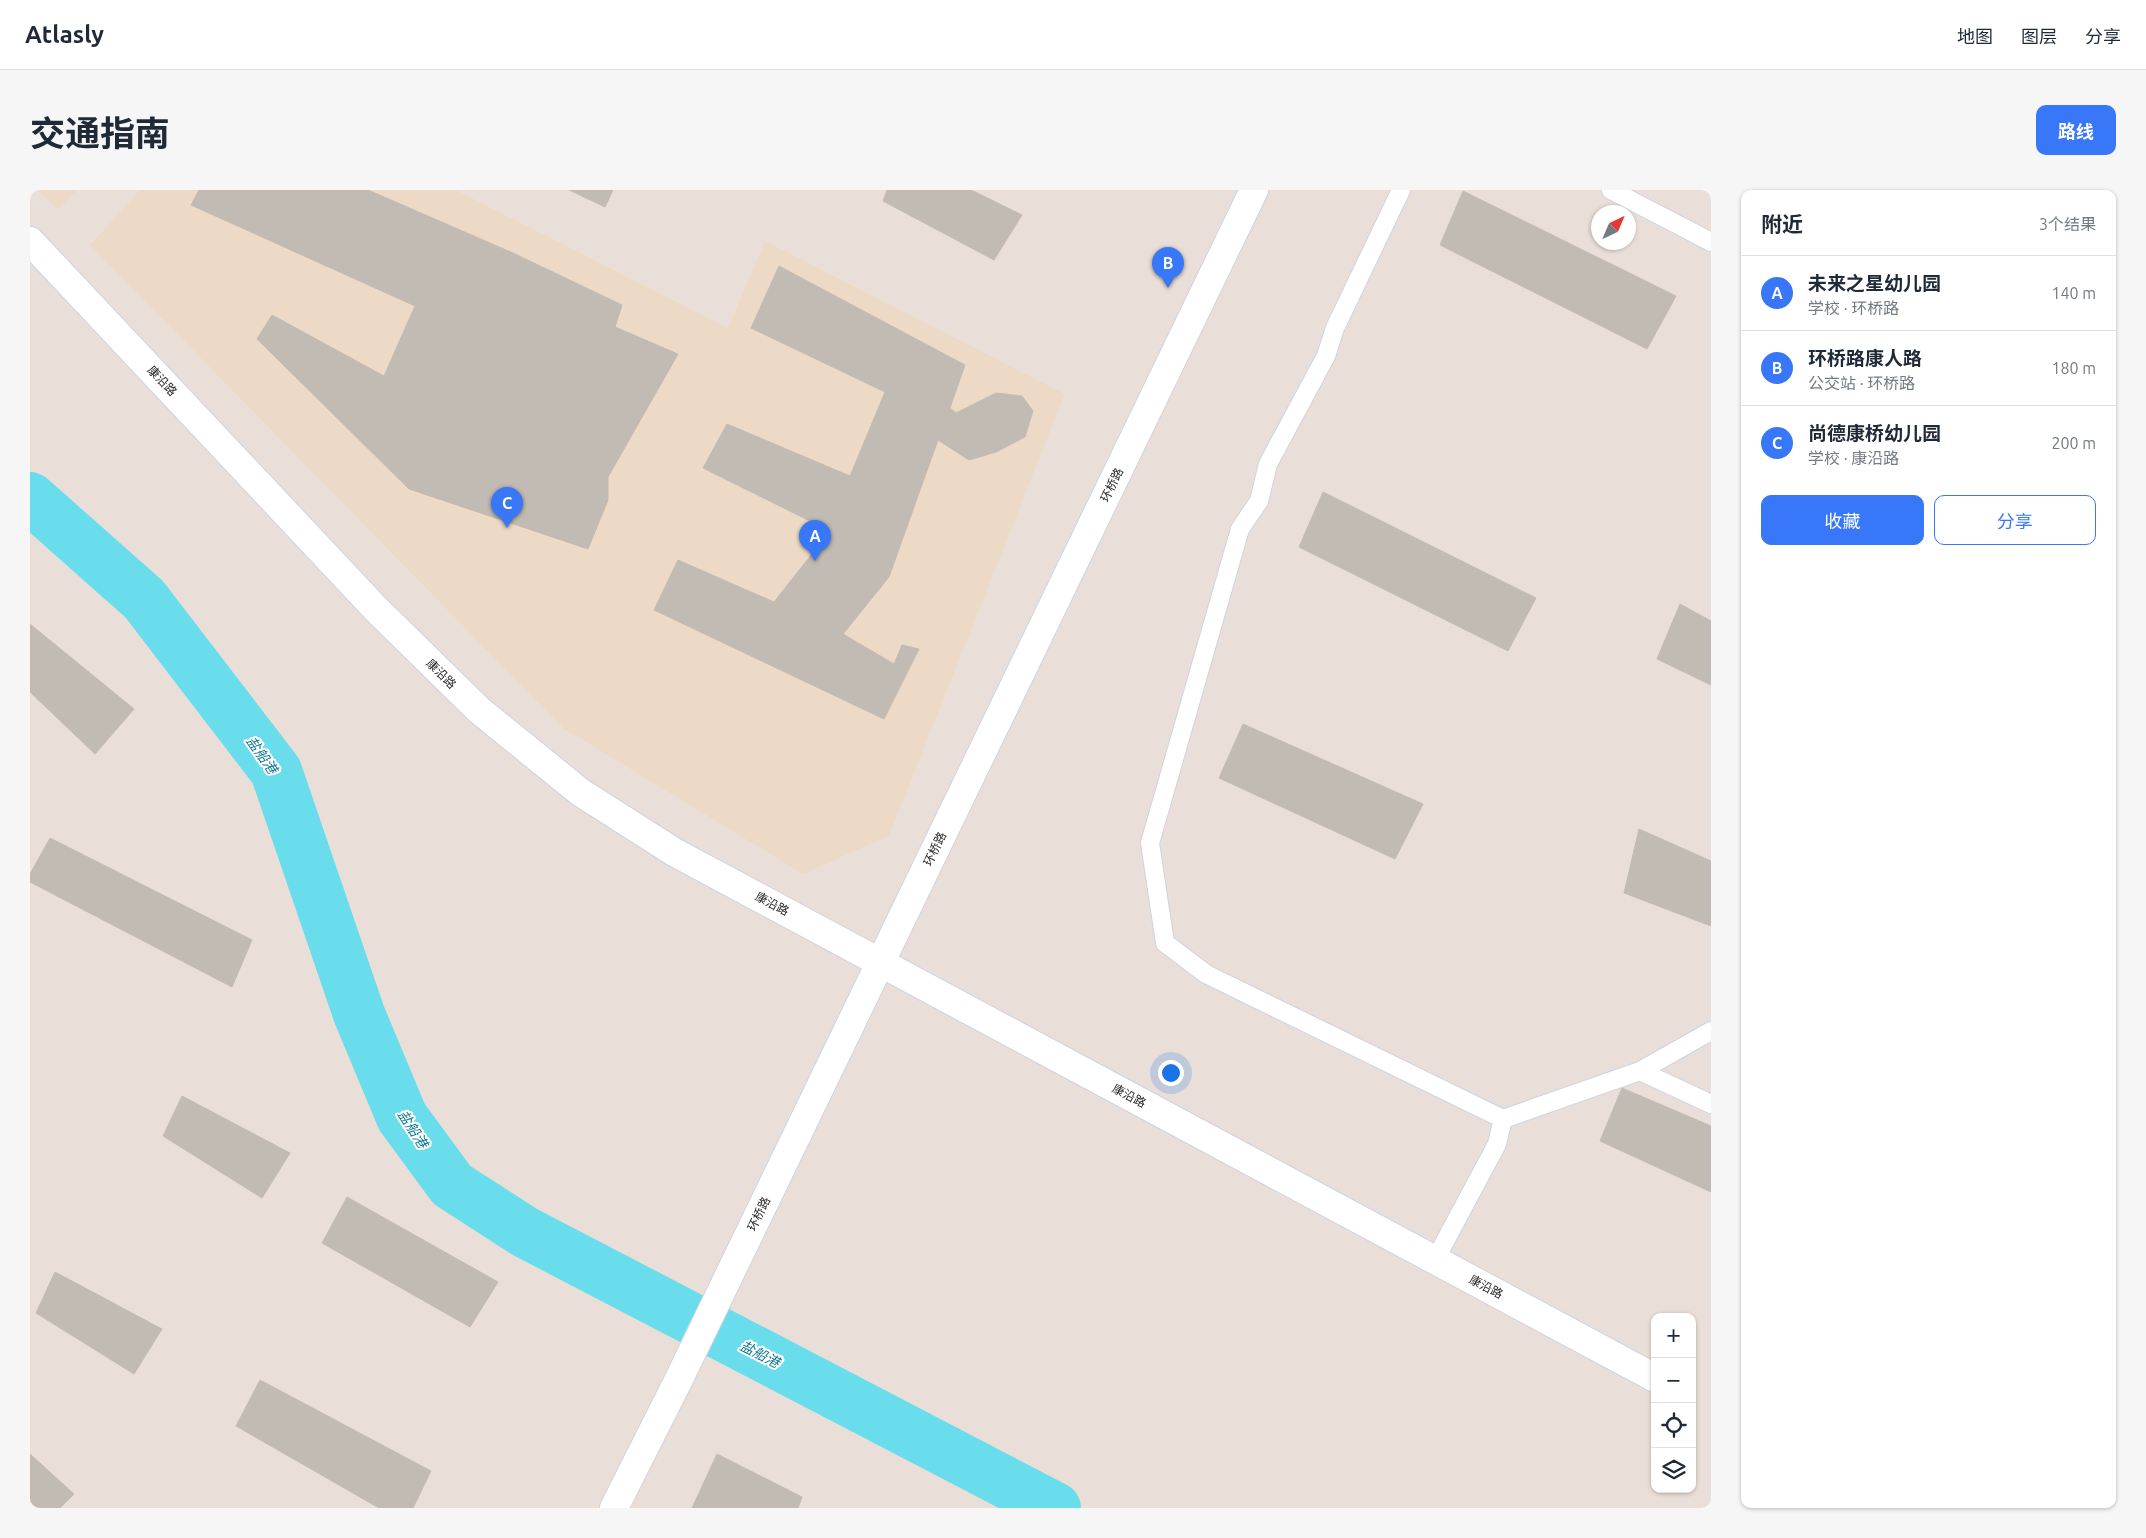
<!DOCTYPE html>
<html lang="zh">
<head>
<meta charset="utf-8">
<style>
  body { margin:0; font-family:Ubuntu,"Noto Sans SC",sans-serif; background:#f6f6f7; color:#1f2937 }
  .controls { position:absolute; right:15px; bottom:15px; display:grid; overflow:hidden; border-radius:10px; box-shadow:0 1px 4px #0004 }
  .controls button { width:45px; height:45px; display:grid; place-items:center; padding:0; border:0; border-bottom:1px solid #e0e1e3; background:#fff; color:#1f2937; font:25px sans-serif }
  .compass { position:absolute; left:1561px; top:15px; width:45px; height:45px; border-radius:50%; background:#fff; box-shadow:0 1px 4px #0004; rotate:44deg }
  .you { position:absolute; left:1140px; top:882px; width:18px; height:18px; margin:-12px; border:4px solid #fff; border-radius:50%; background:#1a73e8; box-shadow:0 0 0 8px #1a73e833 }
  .badge { display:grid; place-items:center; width:32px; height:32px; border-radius:50%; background:#3777f8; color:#fff; font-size:16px; font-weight:700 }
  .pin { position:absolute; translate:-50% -41px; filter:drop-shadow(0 1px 2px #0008) }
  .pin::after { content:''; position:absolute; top:26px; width:18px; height:15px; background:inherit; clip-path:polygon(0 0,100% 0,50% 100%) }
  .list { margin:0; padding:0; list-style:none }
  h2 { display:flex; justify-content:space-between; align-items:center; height:65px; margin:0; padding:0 20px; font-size:21px }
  h2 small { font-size:16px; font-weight:400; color:#747a83 }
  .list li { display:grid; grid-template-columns:32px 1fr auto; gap:15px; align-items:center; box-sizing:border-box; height:75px; padding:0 20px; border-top:1px solid #e0e1e3 }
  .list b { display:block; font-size:19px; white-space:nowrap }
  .list p { margin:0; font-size:16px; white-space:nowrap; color:#747a83 }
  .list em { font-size:16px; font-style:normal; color:#747a83 }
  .actions { display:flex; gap:10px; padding:15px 20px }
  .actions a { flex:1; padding:11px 0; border:1px solid #3777f8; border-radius:10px; text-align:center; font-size:18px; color:#3777f8 }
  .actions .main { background:#3777f8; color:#fff }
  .icon { flex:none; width:28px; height:28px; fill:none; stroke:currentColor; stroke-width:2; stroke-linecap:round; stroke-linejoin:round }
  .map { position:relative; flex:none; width:1681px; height:1318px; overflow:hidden; border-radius:10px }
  header { display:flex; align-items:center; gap:30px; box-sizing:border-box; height:70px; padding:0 25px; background:#fff; border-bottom:1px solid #e0e1e3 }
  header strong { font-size:24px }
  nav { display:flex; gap:28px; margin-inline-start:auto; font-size:18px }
  .intro { display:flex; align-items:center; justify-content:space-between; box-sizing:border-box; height:120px; padding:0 30px }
  h1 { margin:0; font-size:35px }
  .button { padding:12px 22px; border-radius:10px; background:#3777f8; color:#fff; font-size:18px; font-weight:700 }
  main { display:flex; gap:30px; padding:0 30px }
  aside { flex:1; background:#fff; border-radius:10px; box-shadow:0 1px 4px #0004 }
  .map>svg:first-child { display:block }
  .education { fill:#ecdac7 }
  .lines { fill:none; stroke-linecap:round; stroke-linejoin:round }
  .river { stroke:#6addec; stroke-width:52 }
  .building { fill:#c2bbb4; stroke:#c4bbb2 }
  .service-casing { stroke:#cdd4e0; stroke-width:20 }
  .minor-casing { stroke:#cdd4e0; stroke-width:30 }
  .tertiary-casing { stroke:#cdd4e0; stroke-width:30 }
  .service { stroke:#fff; stroke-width:18 }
  .minor { stroke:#fff; stroke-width:28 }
  .tertiary { stroke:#fff; stroke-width:28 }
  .labels { text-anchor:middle; stroke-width:4; stroke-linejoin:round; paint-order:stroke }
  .street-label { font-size:12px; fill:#272727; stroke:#fff }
  .water-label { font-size:14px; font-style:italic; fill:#0e7993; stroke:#fff }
</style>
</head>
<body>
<header>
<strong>Atlasly</strong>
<nav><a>地图</a><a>图层</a><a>分享</a></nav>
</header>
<div class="intro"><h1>交通指南</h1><a class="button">路线</a></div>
<main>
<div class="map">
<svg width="1681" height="1318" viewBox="0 0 1681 1318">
  <rect width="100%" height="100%" fill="#eadfd8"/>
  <path class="education" d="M8 0H47L28 20Z
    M110 0H426L698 138 735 51 1035 204 859 646 773 684 533 538 60 55Z"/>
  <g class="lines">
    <path class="river" d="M0 308 114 409 246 581 329 824 372 927 422 995 495 1042 1025 1318"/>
  </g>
  <path class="building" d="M169 0H338L483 63 592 115 585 137 648 164 578 287V310L558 359 379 299 227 149 242 125 354 186 385 116 161 15Z
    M539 0H583L575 17Z
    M857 0H941L992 25 964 70 853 11Z
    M1433 1 1646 106 1617 159 1410 55Z
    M749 76 935 175 920 218 926 223 966 203 992 206 1003 221 995 247 966 262 939 270 908 250 859 387 813 444 864 474 872 455 889 459 854 529 624 420 648 370 744 412 800 341 673 278 697 234 820 286 855 202 721 138Z
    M1293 302 1506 408 1478 461 1269 357Z
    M1650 414 1681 431V495L1627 469Z
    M0 434 104 519 65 564 0 502Z
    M1213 534 1393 614 1365 669 1189 588Z
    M1609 639 1681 671V736L1594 703Z
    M20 648 222 750 202 797 0 692V684Z
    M1592 898 1681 936V1002L1570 951Z
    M152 906 260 963 232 1008 133 946Z
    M317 1007 468 1092 440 1137 292 1053Z
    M25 1082 132 1139 104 1184 6 1123Z
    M230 1190 401 1281 383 1318H349L206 1236Z
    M0 1264 44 1304 30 1318H0Z
    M687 1264 772 1307 768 1318H662Z"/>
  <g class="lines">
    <defs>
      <path id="service" d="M1371 0 1305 138 1296 166 1238 274 1229 311 1210 339 1120 653 1135 753 1176 784 1473 929 1610 881 1681 841
        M1581 0 1681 52
        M1610 881 1681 914
        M1405 1070 1467 954 1473 929"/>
      <path id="minor" d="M0 51 346 419 449 520 550 602 644 662 1625 1188"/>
      <path id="tertiary" d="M584 1318 649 1189 1224 0"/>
    </defs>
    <use href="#service" class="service-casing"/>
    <use href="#minor" class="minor-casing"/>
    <use href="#tertiary" class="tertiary-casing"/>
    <use href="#service" class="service"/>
    <use href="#minor" class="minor"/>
    <use href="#tertiary" class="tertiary"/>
  </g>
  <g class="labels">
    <g class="street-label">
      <text transform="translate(132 191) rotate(47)" y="4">康沿路</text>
      <text transform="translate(1082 295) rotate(-64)" y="4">环桥路</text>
      <text transform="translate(411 484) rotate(45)" y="4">康沿路</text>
      <text transform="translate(905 659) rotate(-64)" y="4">环桥路</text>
      <text transform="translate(742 714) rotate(28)" y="4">康沿路</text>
      <text transform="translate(1099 906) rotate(28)" y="4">康沿路</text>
      <text transform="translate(729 1024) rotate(-64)" y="4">环桥路</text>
      <text transform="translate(1456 1097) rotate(28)" y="4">康沿路</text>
    </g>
    <g class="water-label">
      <text transform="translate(232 565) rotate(55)" y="5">盐船港</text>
      <text transform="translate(383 939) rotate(57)" y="5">盐船港</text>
      <text transform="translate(730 1164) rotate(27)" y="5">盐船港</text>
    </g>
  </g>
</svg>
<div class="controls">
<button>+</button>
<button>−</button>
<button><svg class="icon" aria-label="locate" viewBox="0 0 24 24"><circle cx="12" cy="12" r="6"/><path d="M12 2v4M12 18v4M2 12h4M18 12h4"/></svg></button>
<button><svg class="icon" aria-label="layers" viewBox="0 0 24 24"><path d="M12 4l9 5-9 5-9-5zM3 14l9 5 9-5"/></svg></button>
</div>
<svg class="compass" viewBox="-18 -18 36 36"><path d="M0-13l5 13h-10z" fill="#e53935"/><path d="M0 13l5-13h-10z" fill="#747a83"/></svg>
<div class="you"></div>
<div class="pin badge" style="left:785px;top:371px">A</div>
<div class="pin badge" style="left:1138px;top:98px">B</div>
<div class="pin badge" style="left:477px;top:338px">C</div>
</div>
<aside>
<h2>附近<small>3个结果</small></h2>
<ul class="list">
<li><span class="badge">A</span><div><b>未来之星幼儿园</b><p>学校 · 环桥路</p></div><em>140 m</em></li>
<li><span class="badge">B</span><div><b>环桥路康人路</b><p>公交站 · 环桥路</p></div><em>180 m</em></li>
<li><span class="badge">C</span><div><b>尚德康桥幼儿园</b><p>学校 · 康沿路</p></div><em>200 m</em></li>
</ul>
<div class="actions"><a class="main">收藏</a><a>分享</a></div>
</aside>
</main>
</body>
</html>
